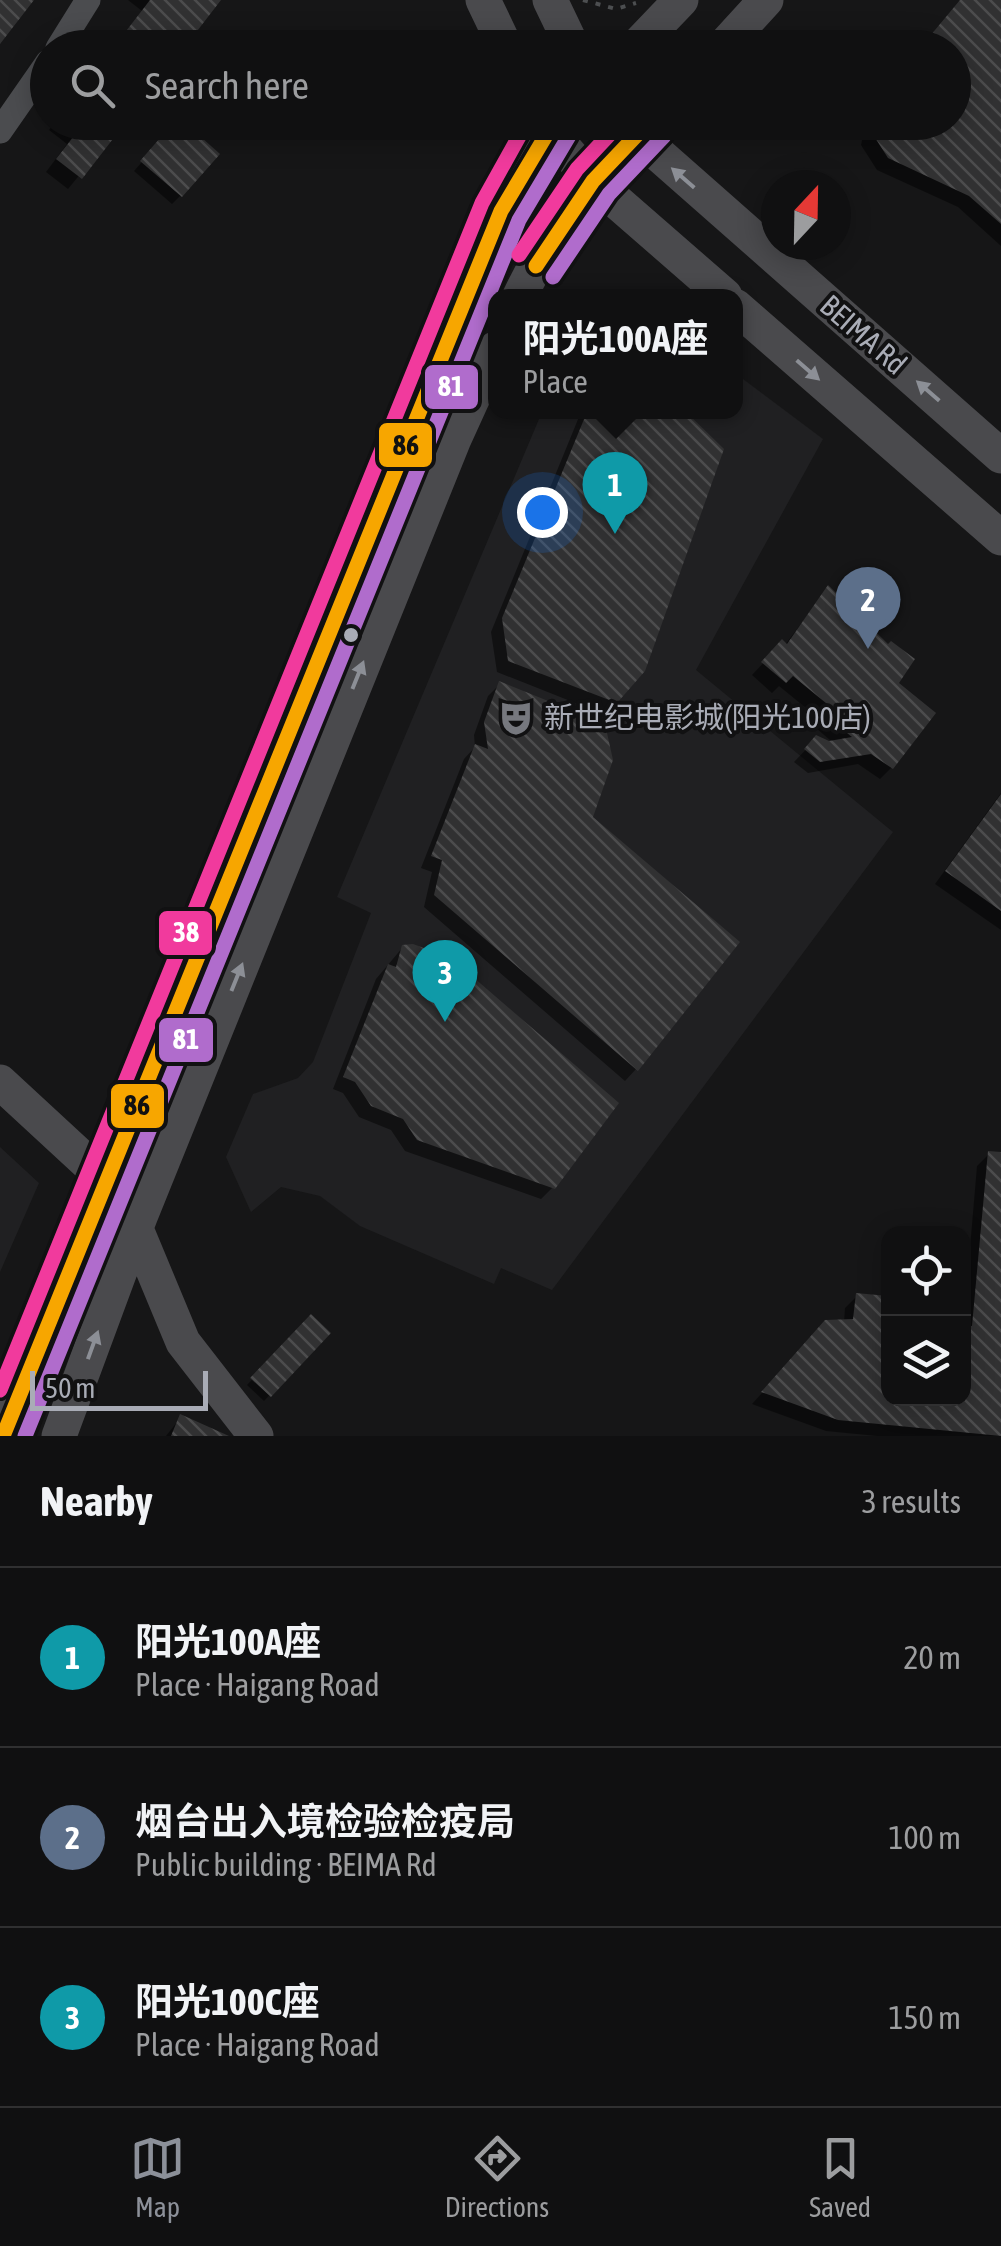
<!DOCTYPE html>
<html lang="en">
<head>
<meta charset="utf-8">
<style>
  body { margin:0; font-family:"Asap Condensed","Noto Sans SC",sans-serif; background:#1e1e1f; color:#f1f3f6 }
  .controls { position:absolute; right:30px; bottom:30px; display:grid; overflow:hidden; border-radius:20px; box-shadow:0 5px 25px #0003 }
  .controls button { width:90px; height:90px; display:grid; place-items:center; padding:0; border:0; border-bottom:2px solid #303031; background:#101011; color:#f1f3f6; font:50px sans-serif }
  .compass { position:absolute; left:761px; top:170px; width:90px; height:90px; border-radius:50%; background:#101011; box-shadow:0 5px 25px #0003; rotate:22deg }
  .scale { position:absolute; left:30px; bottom:25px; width:178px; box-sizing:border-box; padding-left:10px; border:5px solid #a9acb6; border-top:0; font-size:28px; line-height:35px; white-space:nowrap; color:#a9acb6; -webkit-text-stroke:8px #111112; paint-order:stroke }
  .you { position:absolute; left:542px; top:512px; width:35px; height:35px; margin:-25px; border:8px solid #fff; border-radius:50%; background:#1a73e8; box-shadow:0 0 0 15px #1a73e833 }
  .badge { display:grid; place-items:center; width:65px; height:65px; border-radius:50%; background:#8c9099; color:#fff; font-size:32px; font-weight:700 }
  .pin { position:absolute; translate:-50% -82px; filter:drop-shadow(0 2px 5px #0008) }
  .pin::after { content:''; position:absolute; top:52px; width:35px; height:30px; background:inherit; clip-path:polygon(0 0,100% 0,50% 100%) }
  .popup { position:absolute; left:488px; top:289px; width:255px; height:130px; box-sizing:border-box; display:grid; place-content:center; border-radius:20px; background:#101011; filter:drop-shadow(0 2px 8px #0005); font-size:32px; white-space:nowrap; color:#9c9d9f }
  .popup b { font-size:38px; color:#f1f3f6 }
  .popup::after { content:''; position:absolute; left:50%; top:100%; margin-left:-20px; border:20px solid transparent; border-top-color:#101011 }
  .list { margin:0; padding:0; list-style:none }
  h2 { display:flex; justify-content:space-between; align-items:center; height:130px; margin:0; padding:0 40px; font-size:42px }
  h2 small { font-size:32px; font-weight:400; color:#9c9d9f }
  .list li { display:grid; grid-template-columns:65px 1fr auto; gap:30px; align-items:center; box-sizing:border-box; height:180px; padding:0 40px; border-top:2px solid #303031 }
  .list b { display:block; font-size:38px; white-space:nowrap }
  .list p { margin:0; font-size:32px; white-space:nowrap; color:#9c9d9f }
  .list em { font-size:32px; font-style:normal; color:#9c9d9f }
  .icon { flex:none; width:55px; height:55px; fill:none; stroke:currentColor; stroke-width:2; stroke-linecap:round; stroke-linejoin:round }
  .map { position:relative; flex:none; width:1001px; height:1436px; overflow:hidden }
  .search { position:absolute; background:#101011; box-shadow:0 5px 25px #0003; left:30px; right:30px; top:30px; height:110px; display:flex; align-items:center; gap:25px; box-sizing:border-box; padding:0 35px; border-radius:55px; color:#9c9d9f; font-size:38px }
  .sheet { height:670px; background:#101011 }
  nav { display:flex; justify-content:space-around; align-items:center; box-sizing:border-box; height:140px; border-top:2px solid #303031; background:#101011; font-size:28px; color:#9c9d9f }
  nav a { display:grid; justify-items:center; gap:5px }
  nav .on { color:#8c9099 }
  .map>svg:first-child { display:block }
  .built { fill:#202022 }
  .shadow { fill:#0007 }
  .building { fill:url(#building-back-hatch) }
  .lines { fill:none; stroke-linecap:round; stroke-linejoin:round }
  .path { stroke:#4c4e50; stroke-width:4; stroke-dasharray:5 8; stroke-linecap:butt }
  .street { stroke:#4b4c4f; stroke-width:25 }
  .secondary { stroke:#4a4a4d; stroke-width:35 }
  .bus-1-casing { stroke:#111112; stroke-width:22 }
  .bus-2-casing { stroke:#111112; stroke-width:22 }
  .bus-3-casing { stroke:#111112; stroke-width:22 }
  .bus-1 { stroke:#f7a600; stroke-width:15 }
  .bus-2 { stroke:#b06ccc; stroke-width:15 }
  .bus-3 { stroke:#f13a9d; stroke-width:15 }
  .oneway { fill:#8c8f96 }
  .bus-dot { fill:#a9acb6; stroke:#111112; stroke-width:4 }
  .labels { text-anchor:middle; stroke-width:8; stroke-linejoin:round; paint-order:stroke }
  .street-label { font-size:30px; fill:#a9acb6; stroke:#111112 }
  .poi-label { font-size:30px; fill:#a9acb6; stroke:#111112; text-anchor:start }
  .line-badge { stroke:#111112; stroke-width:4 }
  .badge-label { font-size:28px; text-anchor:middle; font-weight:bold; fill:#fff }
  .pale-badge-label { font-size:28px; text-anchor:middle; font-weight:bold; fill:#111 }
</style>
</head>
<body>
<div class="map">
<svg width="1001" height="1436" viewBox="0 0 1001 1436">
  <defs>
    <pattern id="building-back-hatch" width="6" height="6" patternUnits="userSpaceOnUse" patternTransform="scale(2.5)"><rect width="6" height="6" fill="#313132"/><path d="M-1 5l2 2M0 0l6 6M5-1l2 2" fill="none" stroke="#4c4c4d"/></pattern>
  </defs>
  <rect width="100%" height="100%" fill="#161617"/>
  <path class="built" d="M735 373 823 439 696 670 893 832 552 1290 501 1268 494 1284 360 1226 320 1196 281 1187 251 1212 226 1157 253 1094 298 1078 313 1062 371 913 337 897 542 412H735Z
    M0 1147 39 1183 0 1272Z"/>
  <path class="shadow" d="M128 0H218L142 11Z
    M961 0H1001V246L958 207 877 170 861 145 866 122H954V48Z
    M55 122H123L68 189 46 172 67 144 49 130Z
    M170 130 181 195 172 204 134 171Z
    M581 412H682L721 449 615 702 603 714 497 672 491 632Z
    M828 588 895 684 891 768 880 779 858 764 808 773 794 762 817 738 836 745 817 729 822 721 779 686 772 693 752 675 782 643 785 645Z
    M500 684 636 1069 625 1081 424 907 432 872 421 868 464 759 475 747 474 735 488 696Z
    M1001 793V930L935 884Z
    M403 947 553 1187 541 1199 405 1151 391 1130 359 1117 343 1093 333 1089 376 979Z
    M989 1154 1001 1155V1436H877L826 1431 752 1404 814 1335 844 1322 845 1308 857 1296 888 1298V1398H964V1318L977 1166Z
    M311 1317 328 1333 264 1401 247 1385Z
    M181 1417 223 1436H166Z"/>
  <path class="building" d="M0 0H34L0 44Z
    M150 0H221L184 48H113Z
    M960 0H1001V224L969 196 888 158 872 133 874 122H954V48H920Z
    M65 122H126L82 179 56 159 77 132Z
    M174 122H184L220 154 182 197 140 161Z
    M587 412H686L724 449 645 671 617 703 508 661 502 618Z
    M828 585 888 644 891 641 915 659 899 683 936 713 893 769 871 754 820 762 804 749 816 735 829 741 852 737 827 717 832 708 793 676 786 683 761 662 782 639 787 644Z
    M499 681 605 724 613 760 593 817 740 942 638 1071 434 895 442 860 431 856 475 744 488 749 484 722Z
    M1001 794V911L945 871Z
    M413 944 451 958 619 1103 555 1189 417 1140 403 1119 371 1106 355 1082 343 1077 388 964 396 967 402 945Z
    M988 1151 1001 1152V1436L838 1420 761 1392 825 1320 853 1319 856 1293 888 1296V1398H964V1325L972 1326Z
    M311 1314 331 1333 271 1397 250 1378Z
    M180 1414 229 1436H171Z"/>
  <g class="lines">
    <path class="path" d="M583 0 616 9 636 3"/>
    <path class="street" d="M58 48 88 0
      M0 131 48 62"/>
    <path class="secondary" d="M483 0 506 48
      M550 0 573 48
      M635 48 681 0
      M722 48 766 0
      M541 122 593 181 725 296
      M622 122 1001 456
      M520 296C551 230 597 174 649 122
      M735 306 1001 538
      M0 1082 105 1179 136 1229 183 1342 256 1436
      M3 1436 501 211 545 132 555 122
      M59 1436 140 1217 454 439 495 349"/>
    <defs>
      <path id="bus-1" d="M536 266 593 181 649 122
        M3 1436 501 211 554 122"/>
      <path id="bus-2" d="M553 277 609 194 664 136
        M25 1436 519 220 569 136"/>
      <path id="bus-3" d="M519 255 577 169 621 122
        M0 1390 482 203 527 122"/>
    </defs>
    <use href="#bus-1" class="bus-1-casing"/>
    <use href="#bus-2" class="bus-2-casing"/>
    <use href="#bus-3" class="bus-3-casing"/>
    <use href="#bus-1" class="bus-1"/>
    <use href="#bus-2" class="bus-2"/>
    <use href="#bus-3" class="bus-3"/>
  </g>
  <defs><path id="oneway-solid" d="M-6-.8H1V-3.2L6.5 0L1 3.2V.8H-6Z" transform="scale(2.5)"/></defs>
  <g class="oneway">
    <use href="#oneway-solid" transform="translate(683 178) rotate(-139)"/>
    <use href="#oneway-solid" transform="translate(808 370) rotate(41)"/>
    <use href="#oneway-solid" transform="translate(928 391) rotate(-139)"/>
    <use href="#oneway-solid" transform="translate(358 675) rotate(-68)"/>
    <use href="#oneway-solid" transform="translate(237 977) rotate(-68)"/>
    <use href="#oneway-solid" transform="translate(93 1345) rotate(-70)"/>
  </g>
  <defs>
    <symbol id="theatre-bare" viewBox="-9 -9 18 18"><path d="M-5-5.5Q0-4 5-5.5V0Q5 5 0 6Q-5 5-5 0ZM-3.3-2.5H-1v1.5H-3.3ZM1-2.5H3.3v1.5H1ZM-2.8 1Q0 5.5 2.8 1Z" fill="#76787e" stroke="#111112" stroke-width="2.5" paint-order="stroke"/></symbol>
  </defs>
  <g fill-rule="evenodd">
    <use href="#theatre-bare" x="491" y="693" width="50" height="50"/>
  </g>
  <circle class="bus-dot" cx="351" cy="635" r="9"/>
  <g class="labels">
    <g class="street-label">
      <text transform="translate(863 335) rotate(41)" y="10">BEIMA Rd</text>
    </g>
    <g class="poi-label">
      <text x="544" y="728">新世纪电影城(阳光100店)</text>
    </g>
  </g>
  <g class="line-badge">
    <rect x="423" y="363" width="57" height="48" rx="10" fill="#b06ccc"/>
    <rect x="377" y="421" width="57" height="48" rx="10" fill="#f7a600"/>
    <rect x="157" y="909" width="57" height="48" rx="10" fill="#f13a9d"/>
    <rect x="157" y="1016" width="58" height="48" rx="10" fill="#b06ccc"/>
    <rect x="109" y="1082" width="57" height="48" rx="10" fill="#f7a600"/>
  </g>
  <g class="badge-label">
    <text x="451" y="396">81</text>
    <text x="186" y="942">38</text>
    <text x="186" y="1049">81</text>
  </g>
  <g class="pale-badge-label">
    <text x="406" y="455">86</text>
    <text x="137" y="1115">86</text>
  </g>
</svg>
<div class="controls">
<button><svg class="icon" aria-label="locate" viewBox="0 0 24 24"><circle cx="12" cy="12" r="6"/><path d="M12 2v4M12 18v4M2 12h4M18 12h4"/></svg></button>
<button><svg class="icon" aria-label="layers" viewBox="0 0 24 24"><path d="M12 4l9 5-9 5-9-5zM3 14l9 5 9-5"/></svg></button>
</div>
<svg class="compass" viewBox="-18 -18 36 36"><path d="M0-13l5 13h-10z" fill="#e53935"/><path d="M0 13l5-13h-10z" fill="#9c9d9f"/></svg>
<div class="scale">50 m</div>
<div class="you"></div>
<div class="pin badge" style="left:615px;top:534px;background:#0f9aa8">1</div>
<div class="popup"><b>阳光100A座</b>Place</div>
<div class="pin badge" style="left:868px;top:649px;background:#5c6f8a">2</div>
<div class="pin badge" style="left:445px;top:1022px;background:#0f9aa8">3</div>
<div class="search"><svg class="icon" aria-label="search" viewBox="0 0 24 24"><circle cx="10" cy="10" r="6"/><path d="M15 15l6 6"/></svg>Search here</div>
</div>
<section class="sheet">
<h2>Nearby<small>3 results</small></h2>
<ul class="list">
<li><span class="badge" style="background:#0f9aa8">1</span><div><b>阳光100A座</b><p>Place · Haigang Road</p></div><em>20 m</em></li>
<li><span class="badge" style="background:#5c6f8a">2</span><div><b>烟台出入境检验检疫局</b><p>Public building · BEIMA Rd</p></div><em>100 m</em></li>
<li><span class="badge" style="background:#0f9aa8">3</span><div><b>阳光100C座</b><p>Place · Haigang Road</p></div><em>150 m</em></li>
</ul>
</section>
<nav>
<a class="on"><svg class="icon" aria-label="map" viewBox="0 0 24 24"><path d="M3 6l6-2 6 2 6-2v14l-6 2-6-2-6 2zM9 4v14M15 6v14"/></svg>Map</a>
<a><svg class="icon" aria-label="directions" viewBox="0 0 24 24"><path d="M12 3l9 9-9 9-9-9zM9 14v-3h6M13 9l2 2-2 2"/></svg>Directions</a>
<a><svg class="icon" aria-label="saved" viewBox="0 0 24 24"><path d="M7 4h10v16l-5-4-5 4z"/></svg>Saved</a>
</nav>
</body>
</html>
